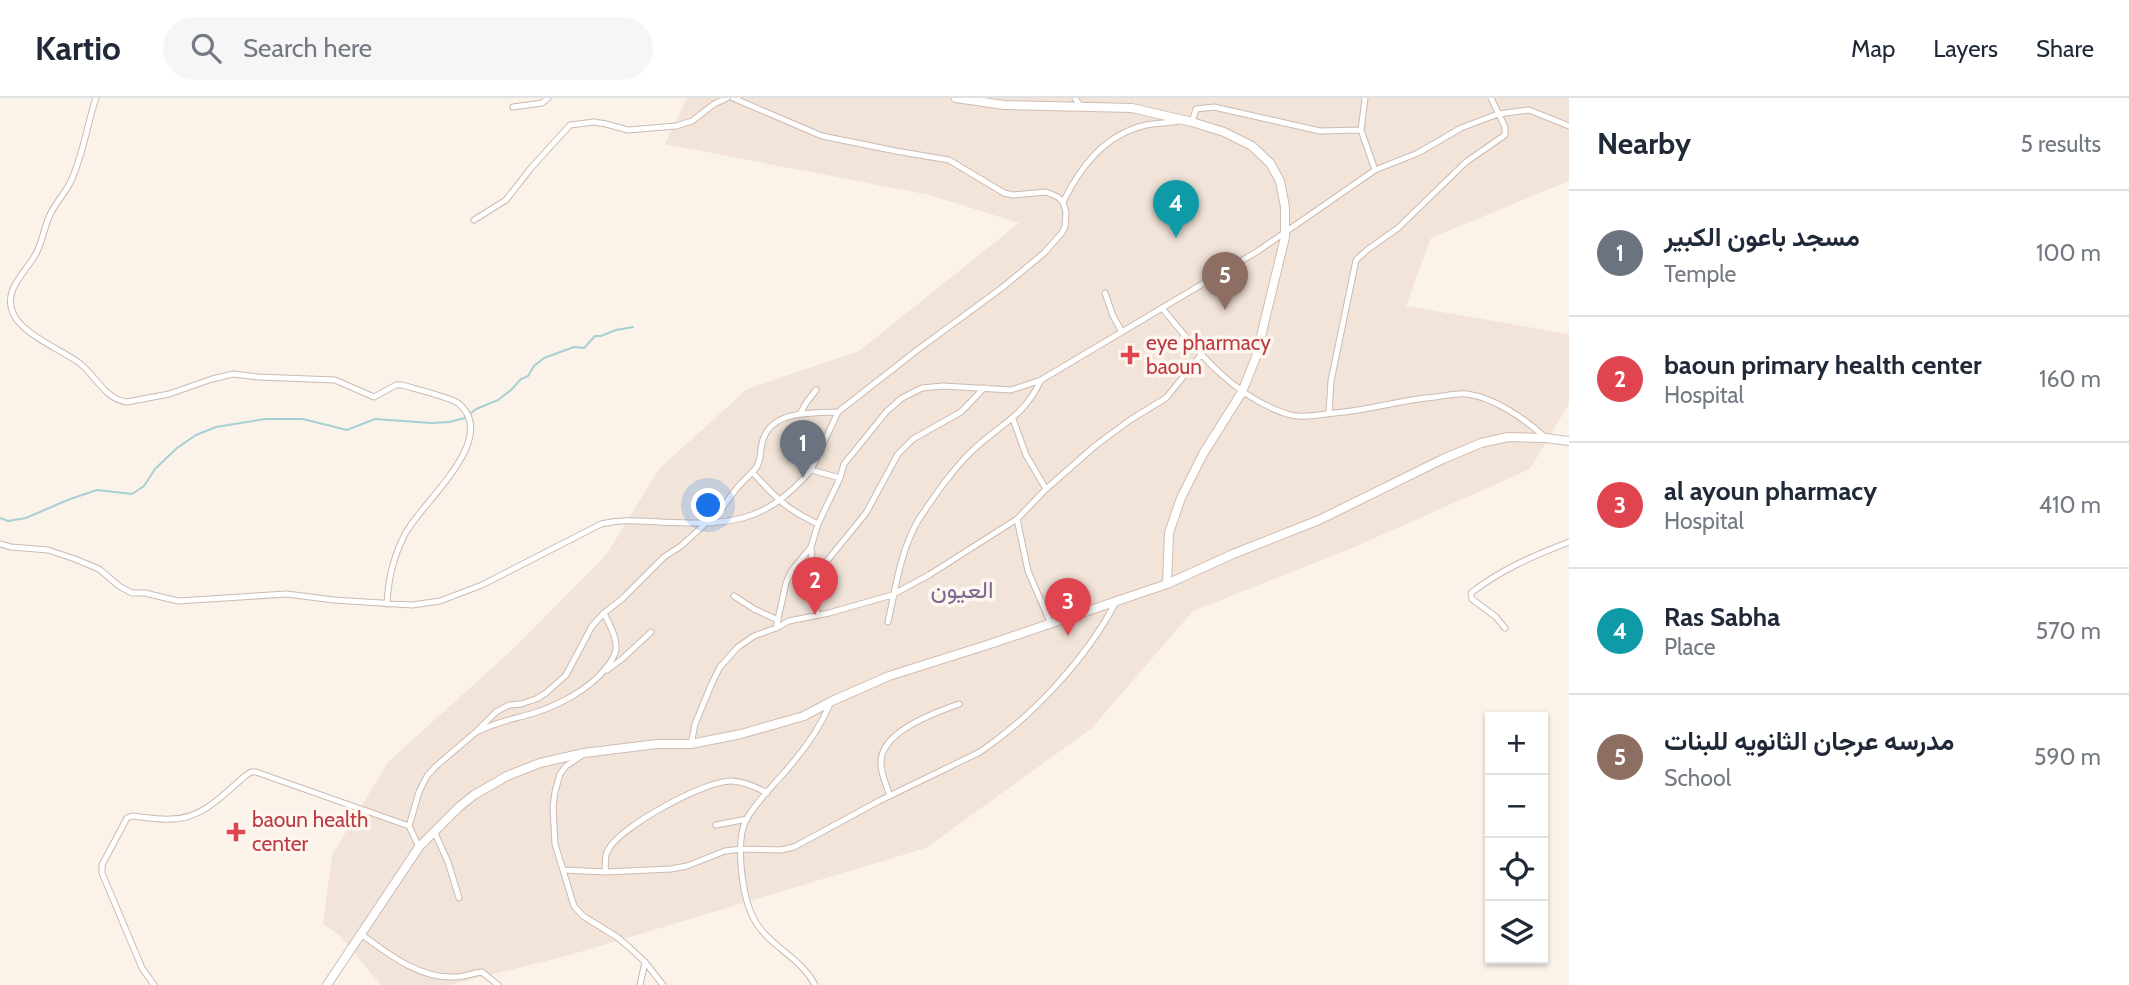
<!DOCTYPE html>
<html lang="en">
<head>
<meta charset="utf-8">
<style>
  body { margin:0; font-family:Cabin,Vazirmatn,sans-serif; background:#f6f6f7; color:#1f2937 }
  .controls { position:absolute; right:21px; bottom:21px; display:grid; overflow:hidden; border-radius:0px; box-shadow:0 2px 5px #0004 }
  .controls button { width:63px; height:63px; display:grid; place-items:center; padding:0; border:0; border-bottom:2px solid #e0e1e3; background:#fff; color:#1f2937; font:35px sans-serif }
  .you { position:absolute; left:709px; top:408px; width:24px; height:24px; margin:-18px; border:5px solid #fff; border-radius:50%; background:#1a73e8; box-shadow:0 0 0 10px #1a73e833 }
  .badge { display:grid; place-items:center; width:46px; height:46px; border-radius:50%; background:#ea580c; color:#fff; font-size:23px; font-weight:700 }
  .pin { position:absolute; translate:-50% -58px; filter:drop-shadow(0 2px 4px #0008) }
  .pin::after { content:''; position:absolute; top:37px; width:24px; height:21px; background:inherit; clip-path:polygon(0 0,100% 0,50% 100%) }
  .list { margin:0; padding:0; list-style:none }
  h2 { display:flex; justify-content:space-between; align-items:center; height:91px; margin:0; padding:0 28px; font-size:30px }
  h2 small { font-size:23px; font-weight:400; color:#747a83 }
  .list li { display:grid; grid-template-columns:46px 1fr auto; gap:21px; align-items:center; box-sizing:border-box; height:126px; padding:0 28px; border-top:2px solid #e0e1e3 }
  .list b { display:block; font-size:26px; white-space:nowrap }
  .list p { margin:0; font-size:23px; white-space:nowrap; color:#747a83 }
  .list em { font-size:23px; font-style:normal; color:#747a83 }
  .icon { flex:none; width:38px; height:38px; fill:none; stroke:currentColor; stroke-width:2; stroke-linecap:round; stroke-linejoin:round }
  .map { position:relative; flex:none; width:1569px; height:887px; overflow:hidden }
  header { display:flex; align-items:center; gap:42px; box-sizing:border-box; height:98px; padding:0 35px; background:#fff; border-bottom:2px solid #e0e1e3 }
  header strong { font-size:33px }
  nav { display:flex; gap:38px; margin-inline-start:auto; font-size:24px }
  .search { width:490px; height:63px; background:#f6f6f7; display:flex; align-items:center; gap:18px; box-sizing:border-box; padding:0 24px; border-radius:38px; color:#747a83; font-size:26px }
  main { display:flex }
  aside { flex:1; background:#fff }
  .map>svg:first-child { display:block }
  .residential { fill:#f2e4d9 }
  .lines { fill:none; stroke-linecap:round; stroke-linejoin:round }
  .stream { stroke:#a7d0d3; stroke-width:2 }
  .street-casing { stroke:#ccbab0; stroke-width:7 }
  .secondary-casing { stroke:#d0bcb1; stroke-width:10 }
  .street { stroke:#fff; stroke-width:5 }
  .secondary { stroke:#fff; stroke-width:8 }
  .health-dot { fill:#e0444e; stroke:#fdf7f0; stroke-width:2.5 }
  .labels { text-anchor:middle; stroke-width:7; stroke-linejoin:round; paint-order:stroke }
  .health-label { font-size:21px; fill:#be3a42; stroke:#fdf7f0; text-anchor:start }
  .quarter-label { font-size:24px; fill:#7e678e; stroke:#fdf7f0 }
</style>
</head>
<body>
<header>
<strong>Kartio</strong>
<div class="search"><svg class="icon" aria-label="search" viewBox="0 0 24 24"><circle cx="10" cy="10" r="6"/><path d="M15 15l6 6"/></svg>Search here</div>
<nav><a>Map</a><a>Layers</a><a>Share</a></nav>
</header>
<main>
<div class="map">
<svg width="1569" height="887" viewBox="0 0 1569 887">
  <rect width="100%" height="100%" fill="#fbf3ea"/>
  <path class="residential" d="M687 0H1569V83L1431 140 1406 208 1569 236V306L1530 371 1350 451 1193 513 1092 630 926 750 570 857 450 887H381L339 837 323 826 332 757 388 664 512 552 606 457 659 371 747 291 859 253 1019 125 930 97 665 46Z"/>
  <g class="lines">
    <path class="stream" d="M0 420 8 423 26 420 70 401 97 392 132 396 144 388 155 371 177 350 196 337 216 329 265 321H303L347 332 375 321 431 325 449 324 465 320 476 311 498 302 511 292 521 281 528 278 534 268 544 260 574 249 584 250 595 238H601L616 232 633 229"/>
    <defs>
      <path id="street" d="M96 0C87 27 83 57 71 83 65 96 54 106 49 119 43 133 42 147 34 159 23 177 2 194 14 217 23 236 61 252 78 264 96 277 104 301 127 304L169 296 212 281 233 276 258 279 335 282 374 299 396 287H402C412 290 452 300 458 305 502 341 419 406 404 438 393 460 388 483 387 506
        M733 0 822 38 896 53 949 62 1004 95 1013 97 1046 94 1058 99 1063 104 1066 114 1065 129 1061 136 1044 155 1003 189 916 253 838 314 811 372 840 380
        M1075 0 1081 9
        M1365 0 1361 32 1375 72
        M513 9 542 5 548 0
        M1192 24 1196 11 1214 9 1320 33 1361 32
        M1063 104C1081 68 1104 37 1146 27 1157 25 1168 25 1179 23
        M474 122 506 102 531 70 570 27 594 24 606 26 628 32 676 28 692 23 714 6 727 0
        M1105 195 1113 218 1122 234
        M1162 210C1197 253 1232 298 1287 316 1301 321 1320 316 1335 315 1369 312 1401 302 1435 299 1445 298 1457 295 1467 296 1495 300 1525 321 1546 340
        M1329 315 1331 283 1356 162 1367 152 1398 130 1466 64 1505 37V29L1491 0
        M800 316 806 305 816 292
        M1013 321 1026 357 1046 391
        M752 374C776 400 786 411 818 426
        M1017 421 1028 473 1051 526
        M712 425C720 413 728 401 737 390 743 383 750 377 756 370 763 359 759 349 764 339 775 312 815 315 838 314
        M0 446 11 449 48 452 75 461 99 471 119 488 132 495H145L178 503 287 496 334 502 412 507 440 503 482 487 601 426C621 421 639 423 660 424 728 427 764 427 811 372
        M811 450 817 517
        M813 482 822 469 866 415 898 356 913 341 961 314 984 290
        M734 498 754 511 778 522
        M888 524C896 489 900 453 919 421 935 397 952 372 973 352 1000 326 1024 319 1041 282
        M776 530 786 485 792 472 811 449 818 426 840 380 844 366 887 313 902 300 922 290 943 288 1011 292 1041 282 1258 153 1375 72 1418 55 1461 30 1498 16 1529 12 1569 28
        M1505 530 1496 519 1472 501 1471 495C1500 472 1535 457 1569 444
        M607 572 622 561 651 534
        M479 633C496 624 513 621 531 616 557 608 589 592 606 570 610 565 615 559 616 551 617 539 609 526 604 515
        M691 646 695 626 712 585 720 569 738 549 754 538 776 530 789 523 829 515 892 497 929 477 1017 421 1046 391 1095 348 1130 322 1166 300 1201 257
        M581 658 566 668 560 676 555 694 553 708 555 746 574 808 583 818 617 839 630 850 645 864 663 887
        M890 698C887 688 881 677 881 666 879 634 934 615 959 606
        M716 727 747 721
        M434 733 448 764 459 800
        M419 749 409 728 419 694 427 678 435 669 476 634 496 614 509 607 521 606 536 601 546 595 566 577 592 528 604 515 622 501 664 459 681 448 705 426
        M564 772 605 774 671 771 687 768 725 753 741 751 781 752 794 749 879 703 980 654C1033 618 1086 561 1116 504
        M605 774C606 767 604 758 608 752 621 728 704 683 731 683 744 683 756 689 767 695
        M361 836C387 855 419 881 455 879 464 879 473 875 482 874L498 887
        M154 887 142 870 102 775V767L127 720 132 718C145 719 158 722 171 721 202 721 223 697 245 678L251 674H256L409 728
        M640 887 645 864
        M815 887C801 859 768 848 754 821 742 799 735 744 746 722 755 705 771 690 783 676 802 655 819 632 830 606"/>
      <path id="secondary" d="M956 0 1004 7 1132 10 1192 24 1224 34 1252 48 1270 65 1280 83 1285 109V139L1256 259 1242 294 1203 356 1181 400 1169 435 1167 486
        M327 887 419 749 459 709 474 697 507 678 540 665 584 655 657 646H691L741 636 804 618 832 603 889 578 987 547 1167 486 1233 456 1319 422 1443 361 1481 345 1508 339 1546 340 1569 343"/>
    </defs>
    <use href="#street" class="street-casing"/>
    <use href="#secondary" class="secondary-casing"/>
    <use href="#street" class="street"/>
    <use href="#secondary" class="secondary"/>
  </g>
  <g class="health-dot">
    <path d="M1126.5 246.5h7v7h7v7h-7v7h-7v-7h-7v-7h7z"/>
    <path d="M232.5 723.5h7v7h7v7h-7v7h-7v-7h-7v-7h7z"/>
  </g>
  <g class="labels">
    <g class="health-label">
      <text x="1146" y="252">eye pharmacy<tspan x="1146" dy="24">baoun</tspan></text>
      <text x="252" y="729">baoun health<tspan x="252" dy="24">center</tspan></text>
    </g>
    <g class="quarter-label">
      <text x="962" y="500">العيون</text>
    </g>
  </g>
</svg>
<div class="controls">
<button>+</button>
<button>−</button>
<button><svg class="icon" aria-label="locate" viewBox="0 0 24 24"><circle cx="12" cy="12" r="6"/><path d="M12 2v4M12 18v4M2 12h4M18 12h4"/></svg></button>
<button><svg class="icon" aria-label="layers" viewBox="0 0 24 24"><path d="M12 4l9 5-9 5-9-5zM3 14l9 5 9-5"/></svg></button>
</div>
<div class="you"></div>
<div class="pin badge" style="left:803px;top:380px;background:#6b7280">1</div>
<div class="pin badge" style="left:815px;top:517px;background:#e0444e">2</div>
<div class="pin badge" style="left:1068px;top:538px;background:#e0444e">3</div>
<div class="pin badge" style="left:1176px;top:140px;background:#0f9aa8">4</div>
<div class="pin badge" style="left:1225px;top:212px;background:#8d6e63">5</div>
</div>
<aside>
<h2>Nearby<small>5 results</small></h2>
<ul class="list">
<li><span class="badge" style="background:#6b7280">1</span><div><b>مسجد باعون الكبير</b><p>Temple</p></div><em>100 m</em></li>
<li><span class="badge" style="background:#e0444e">2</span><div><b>baoun primary health center</b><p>Hospital</p></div><em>160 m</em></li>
<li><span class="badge" style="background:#e0444e">3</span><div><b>al ayoun pharmacy</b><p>Hospital</p></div><em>410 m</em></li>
<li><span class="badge" style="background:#0f9aa8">4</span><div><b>Ras Sabha</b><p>Place</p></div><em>570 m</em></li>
<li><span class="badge" style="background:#8d6e63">5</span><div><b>مدرسه عرجان الثانويه للبنات</b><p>School</p></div><em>590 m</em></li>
</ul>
</aside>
</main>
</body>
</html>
